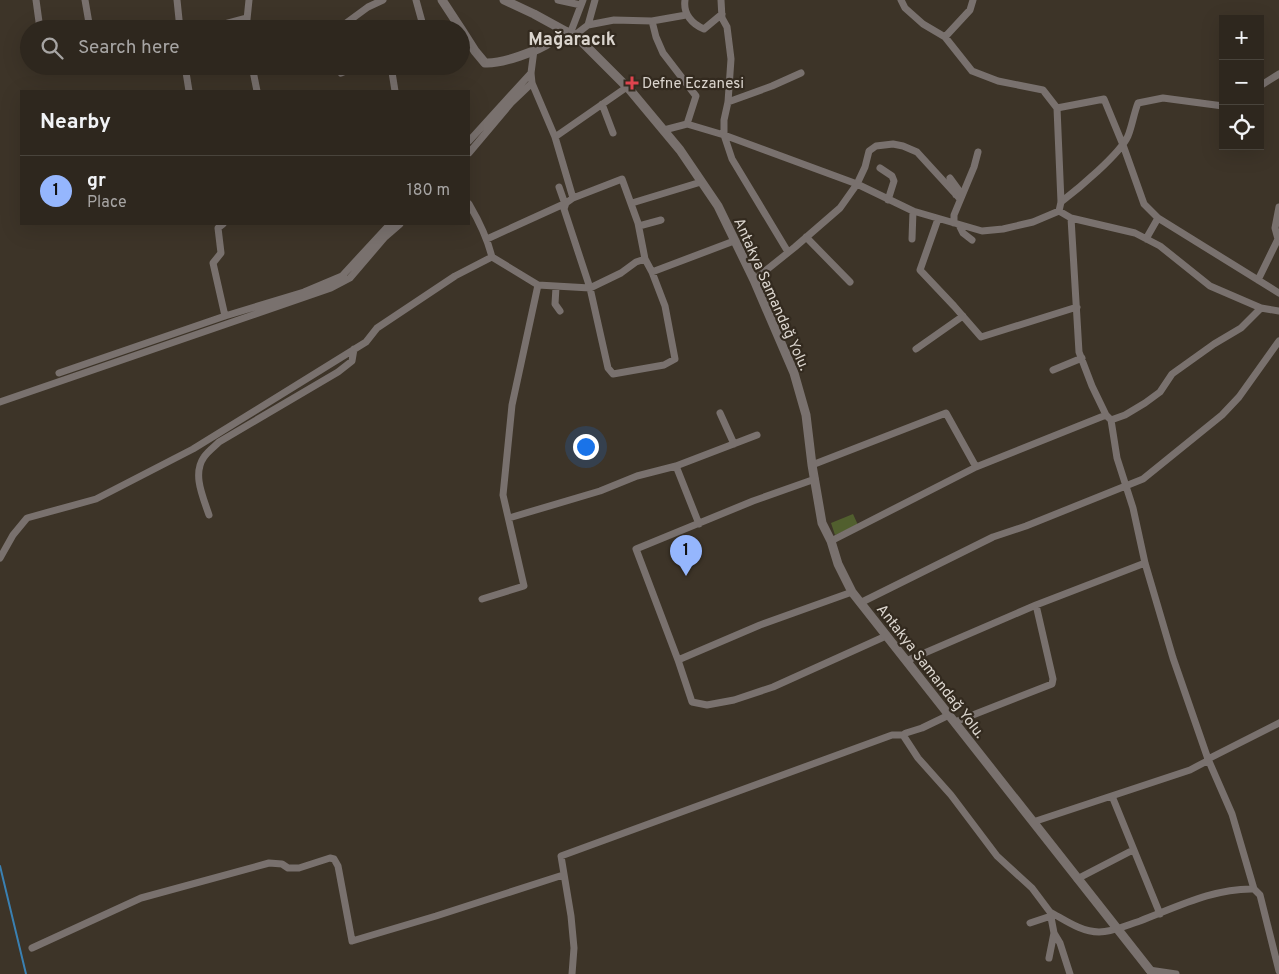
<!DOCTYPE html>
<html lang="en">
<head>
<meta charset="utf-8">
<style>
  body { margin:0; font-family:Overpass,sans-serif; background:#362f27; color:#f1f3f6 }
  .controls { position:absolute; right:15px; top:15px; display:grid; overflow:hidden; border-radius:0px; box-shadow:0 5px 20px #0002 }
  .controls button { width:45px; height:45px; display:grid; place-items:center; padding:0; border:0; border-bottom:1px solid #49443c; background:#2e271e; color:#f1f3f6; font:25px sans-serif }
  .you { position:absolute; left:585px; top:446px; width:18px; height:18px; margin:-12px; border:4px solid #fff; border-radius:50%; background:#1a73e8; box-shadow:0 0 0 8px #1a73e833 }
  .badge { display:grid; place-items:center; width:32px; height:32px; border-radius:50%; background:#95b6fd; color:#111; font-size:16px; font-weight:700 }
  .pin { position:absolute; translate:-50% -41px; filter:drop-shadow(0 1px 2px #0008) }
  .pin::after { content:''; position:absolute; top:26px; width:18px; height:15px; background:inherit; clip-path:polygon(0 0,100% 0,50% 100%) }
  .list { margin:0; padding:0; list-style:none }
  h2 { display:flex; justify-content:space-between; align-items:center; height:65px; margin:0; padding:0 20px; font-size:21px }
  h2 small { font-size:16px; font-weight:400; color:#a7a5a4 }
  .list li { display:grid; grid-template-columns:32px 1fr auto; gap:15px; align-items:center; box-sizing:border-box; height:70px; padding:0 20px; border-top:1px solid #49443c }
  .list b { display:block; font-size:19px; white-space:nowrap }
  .list p { margin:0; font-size:16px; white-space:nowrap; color:#a7a5a4 }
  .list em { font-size:16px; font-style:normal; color:#a7a5a4 }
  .icon { flex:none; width:28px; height:28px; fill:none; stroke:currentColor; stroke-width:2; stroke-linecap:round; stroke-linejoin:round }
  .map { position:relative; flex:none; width:1279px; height:974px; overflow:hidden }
  .search { position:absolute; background:#2e271e; box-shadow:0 5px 20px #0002; left:20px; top:20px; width:450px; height:55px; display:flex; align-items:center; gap:12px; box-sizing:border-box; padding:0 18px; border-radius:28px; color:#a7a5a4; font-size:19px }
  .panel { position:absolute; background:#2e271e; box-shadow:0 5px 20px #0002; left:20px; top:90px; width:450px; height:135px; border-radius:0px }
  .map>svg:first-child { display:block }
  .green { fill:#515f2e }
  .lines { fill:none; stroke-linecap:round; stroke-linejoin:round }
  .stream { stroke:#3a80b2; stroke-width:2 }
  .minor { stroke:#79716e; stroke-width:7 }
  .tertiary { stroke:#79716e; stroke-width:9 }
  .health-dot { fill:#e0444e; stroke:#332a1f; stroke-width:2 }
  .labels { text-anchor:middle; stroke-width:4.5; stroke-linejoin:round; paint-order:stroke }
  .poi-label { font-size:15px; fill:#dbd5ce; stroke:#332a1f; text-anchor:start }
  .street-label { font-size:15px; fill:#dbd5ce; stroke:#332a1f }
  .quarter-label { font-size:18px; font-weight:bold; fill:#dbd5ce; stroke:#332a1f }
</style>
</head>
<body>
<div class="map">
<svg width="1279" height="974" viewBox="0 0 1279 974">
  <rect width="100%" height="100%" fill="#3d3428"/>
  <path class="green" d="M853 514 858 525 835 535 831 523Z"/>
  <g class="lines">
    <path class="stream" d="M0 866 26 974"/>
    <path class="minor" d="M36 0 40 29
      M85 0 90 29
      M177 0 180 29
      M416 0 424 29
      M558 0 581 5
      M685 0C683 14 692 24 704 29L722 14
      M721 0 722 18 727 27 731 59 728 102 724 120V135L732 159 788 252
      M901 0 905 8 923 24 945 37 972 71 998 81 1043 90 1057 108 1061 202 1059 211
      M652 21 656 37 663 53 696 96 687 124
      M588 25 614 20 652 21 686 15
      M206 29 247 18
      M246 29 249 0
      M338 29 368 7 383 0
      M570 34 583 0
      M575 35 588 25 595 0
      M945 37 970 10 973 0
      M534 50 531 73 532 83 555 137 573 198 622 179 638 223 645 259 652 272 665 306 675 359 664 365 613 374 608 368 590 288 564 209 566 203 573 198
      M185 66 189 91
      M252 66 257 91
      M391 66 395 91
      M341 73 357 66
      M1260 86 1279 74
      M728 102 772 86 801 73
      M602 104 613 133
      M1057 108 1104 99 1123 145 1144 204 1158 218 1279 293
      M664 130 687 124 724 135 857 184 913 211 982 231 1003 229 1033 222 1059 211 1071 218 1135 233 1160 246 1210 286 1261 308 1279 311
      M555 137 627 87
      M469 141 531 73
      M469 153 511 103 532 83
      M880 168 892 176 894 181 888 200
      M950 178 958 189 956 195
      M559 187 565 204
      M1061 202C1078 189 1120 154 1128 136 1132 126 1134 113 1138 103L1163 98 1223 106
      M632 203 701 182
      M469 204C479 221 487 237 492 257L538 285 590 288 621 273 636 262 645 259
      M1071 218 1079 352 1092 386 1106 415 1111 420 1117 458 1133 508 1145 563 1173 658 1208 759 1232 814 1254 889 1260 895 1279 971
      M938 219 920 270 954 306 981 337 1077 307
      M954 223V215L974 167 978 152
      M223 224 218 228 221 253 213 263 225 316
      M959 225 963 233 972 240
      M639 226 661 220
      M806 237 850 282
      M487 239 566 203
      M912 239 913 211
      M1146 239 1158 218
      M652 272 734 241
      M754 280 795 247 840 208 857 184 865 167 869 151 876 146 893 144 903 146 917 152 960 199
      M1258 280 1278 239 1275 228 1279 207
      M556 287 555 304 560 311
      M916 349 963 316
      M1053 370 1082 358
      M59 373 225 316 304 292 342 276 390 224
      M0 402 331 288 350 278 385 237 400 224
      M720 413 734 444
      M1111 420 1125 415 1145 403 1160 392 1172 374 1214 344 1241 328 1261 308
      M812 465 946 413 976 467
      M676 466 699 524
      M815 479 753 501 636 549 678 660 692 702 707 705 734 700 773 687 886 636
      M209 515C203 497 192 474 204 457 208 451 214 447 219 442L338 372 352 361 354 349
      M509 518 600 491 637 476 676 466 757 435
      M831 541 976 467 1106 415
      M0 558 13 535 27 518 96 499 193 449 366 342 377 328 455 276 492 257
      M482 599 524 586 503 495 512 405 538 285
      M860 603 993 537 1026 526 1143 479 1222 415 1239 397 1279 341
      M678 660 760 625 852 592
      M906 661 1036 605 1145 563
      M955 722 1052 684 1053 679 1036 605
      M903 735 918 758 951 795 997 856 1032 888 1050 912 1054 933 1049 958
      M1208 759 1279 723
      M1112 796 1160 914
      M1033 822 1190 770 1209 760
      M1077 879 1133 850
      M1050 912C1065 920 1081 932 1099 932 1113 932 1127 925 1140 921 1177 907 1214 888 1254 889
      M1030 923 1051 916
      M1054 933 1060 943 1070 974
      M32 948 141 898 269 863 282 864 288 868H299L330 858 334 859 338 866 352 941 436 916 563 875
      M1149 970 1176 974
      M572 974 574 948 571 916 561 856 892 735H903L906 733 922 728 949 715"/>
    <path class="tertiary" d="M442 0 461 29
      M504 0 534 14 565 31
      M461 29 475 51 485 63C502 64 538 51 552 41 557 39 561 34 565 31L575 35 630 90 680 150 718 206 754 280 794 373 806 415 812 465 822 523 831 541 838 564 852 592 1153 974"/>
  </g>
  <path class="health-dot" d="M629.5 75.5h5v5h5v5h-5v5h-5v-5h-5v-5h5z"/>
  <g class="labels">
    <g class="poi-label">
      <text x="642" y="88">Defne Eczanesi</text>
    </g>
    <g class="street-label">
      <text transform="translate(772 294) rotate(66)" y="5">Antakya Samandağ Yolu.</text>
      <text transform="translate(931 671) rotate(52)" y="5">Antakya Samandağ Yolu.</text>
    </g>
    <g class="quarter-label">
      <text x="572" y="45">Mağaracık</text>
    </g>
  </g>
</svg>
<div class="controls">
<button>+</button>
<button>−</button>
<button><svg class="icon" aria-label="locate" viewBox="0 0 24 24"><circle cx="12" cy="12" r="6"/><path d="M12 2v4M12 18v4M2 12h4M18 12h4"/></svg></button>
</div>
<div class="you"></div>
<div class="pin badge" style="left:686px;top:576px">1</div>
<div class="search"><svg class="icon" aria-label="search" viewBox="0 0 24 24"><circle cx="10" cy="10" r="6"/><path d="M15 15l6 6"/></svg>Search here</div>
<section class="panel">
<h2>Nearby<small></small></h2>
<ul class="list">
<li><span class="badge">1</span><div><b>gr</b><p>Place</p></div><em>180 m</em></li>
</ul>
</section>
</div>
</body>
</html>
